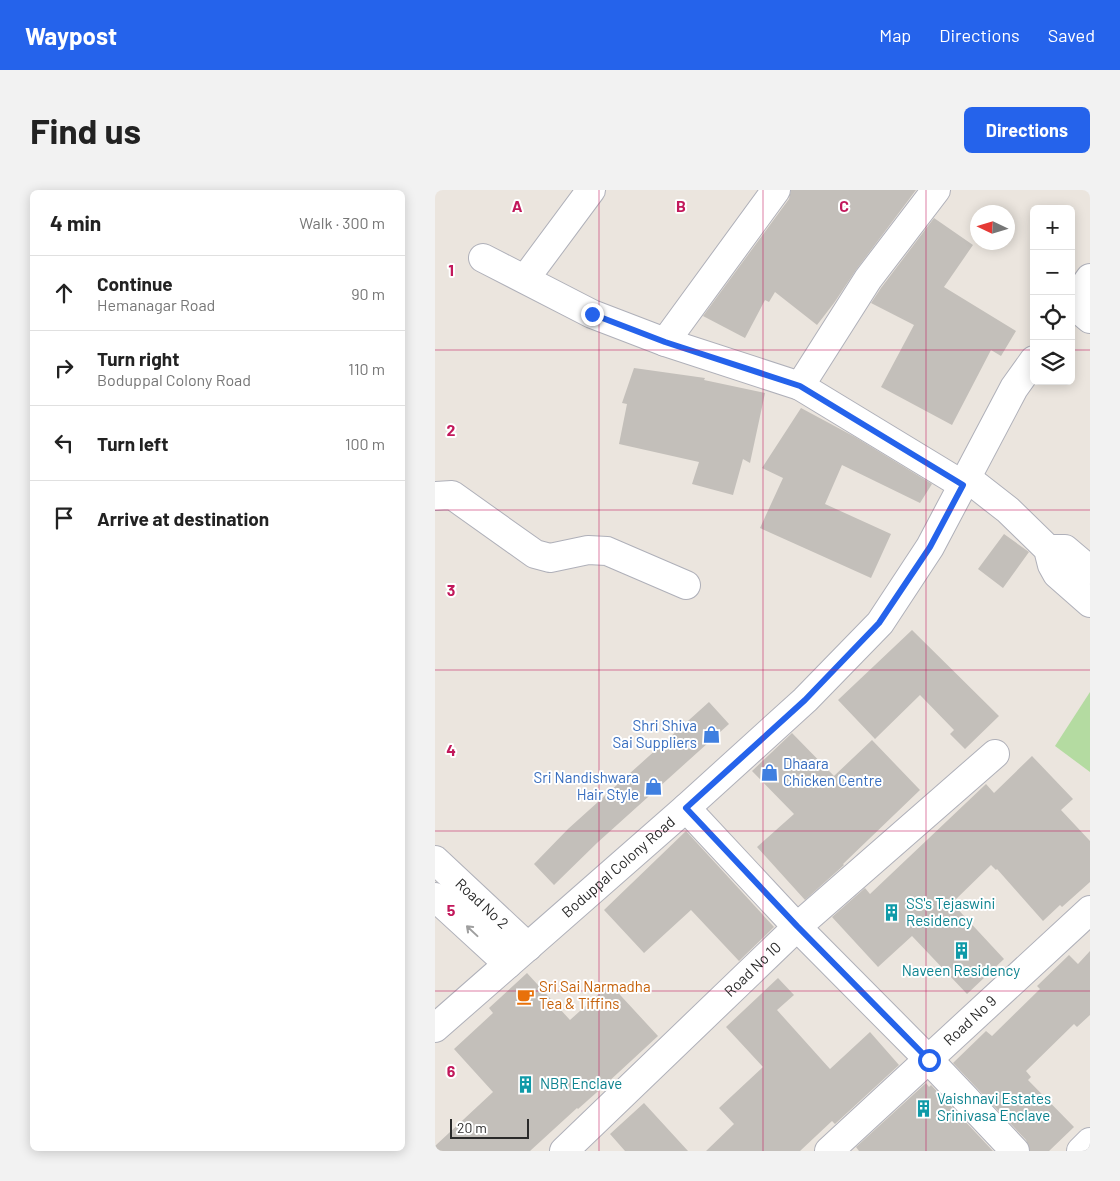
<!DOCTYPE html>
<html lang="en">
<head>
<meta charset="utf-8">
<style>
  body { margin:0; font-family:Barlow,sans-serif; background:#f2f2f2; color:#222 }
  .controls { position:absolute; right:15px; top:15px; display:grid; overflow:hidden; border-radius:8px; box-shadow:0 2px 12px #0003 }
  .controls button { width:45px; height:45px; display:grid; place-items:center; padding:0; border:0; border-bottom:1px solid #e0e0e0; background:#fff; color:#222; font:25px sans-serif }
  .compass { position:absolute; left:535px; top:15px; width:45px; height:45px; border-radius:50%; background:#fff; box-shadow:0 2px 12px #0003; rotate:274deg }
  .scale { position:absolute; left:15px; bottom:12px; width:79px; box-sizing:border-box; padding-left:5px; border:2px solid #2a2a2a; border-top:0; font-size:14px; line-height:18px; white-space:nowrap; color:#2a2a2a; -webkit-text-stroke:4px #fff; paint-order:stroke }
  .stop { position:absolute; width:15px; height:15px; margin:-11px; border:4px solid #2563eb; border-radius:50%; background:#fff }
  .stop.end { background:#2563eb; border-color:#fff; box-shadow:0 1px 5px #0008 }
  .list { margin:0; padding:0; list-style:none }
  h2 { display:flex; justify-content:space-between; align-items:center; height:65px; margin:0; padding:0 20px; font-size:21px }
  h2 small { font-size:16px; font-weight:400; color:#767676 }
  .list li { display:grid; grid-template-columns:32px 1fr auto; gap:15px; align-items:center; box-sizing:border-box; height:75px; padding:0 20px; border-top:1px solid #e0e0e0 }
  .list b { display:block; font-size:19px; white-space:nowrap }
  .list p { margin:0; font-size:16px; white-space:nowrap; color:#767676 }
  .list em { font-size:16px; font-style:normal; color:#767676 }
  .icon { flex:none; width:28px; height:28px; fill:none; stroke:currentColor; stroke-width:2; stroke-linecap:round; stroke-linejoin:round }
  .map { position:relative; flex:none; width:655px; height:961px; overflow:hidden; border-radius:8px }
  header { display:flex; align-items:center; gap:30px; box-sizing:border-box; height:70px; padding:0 25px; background:#2563eb; color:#fff }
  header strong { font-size:24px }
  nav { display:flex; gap:28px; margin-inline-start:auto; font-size:18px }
  .intro { display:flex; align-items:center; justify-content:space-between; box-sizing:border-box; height:120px; padding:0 30px }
  h1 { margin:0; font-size:35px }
  .button { padding:12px 22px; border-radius:8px; background:#2563eb; color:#fff; font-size:18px; font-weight:700 }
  main { display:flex; gap:30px; padding:0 30px }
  aside { flex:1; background:#fff; border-radius:8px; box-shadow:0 2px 12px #0003 }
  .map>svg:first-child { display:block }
  .green { fill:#b4dba1 }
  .building { fill:#c3bfba }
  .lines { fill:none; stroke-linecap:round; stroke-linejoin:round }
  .minor-casing { stroke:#afb0b9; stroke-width:30 }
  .minor { stroke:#fff; stroke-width:28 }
  .oneway { stroke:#9f9f9f }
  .route { stroke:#2563eb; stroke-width:6 }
  .grid { fill:none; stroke:#c2185b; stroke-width:1; stroke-opacity:0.55 }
  .labels { text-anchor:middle; stroke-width:4; stroke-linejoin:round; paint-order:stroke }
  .shop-label { font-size:15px; fill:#366cbe; stroke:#fff; text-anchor:end }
  .street-label { font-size:15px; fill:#2a2a2a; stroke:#fff }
  .culture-label { font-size:15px; fill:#0d838f; stroke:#fff; text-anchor:start }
  .food-label { font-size:15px; fill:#c56008; stroke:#fff; text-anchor:start }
  .grid-label { font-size:16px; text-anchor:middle; font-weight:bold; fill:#c2185b; stroke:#fff; stroke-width:4; stroke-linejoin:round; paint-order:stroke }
</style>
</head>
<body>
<header>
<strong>Waypost</strong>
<nav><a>Map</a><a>Directions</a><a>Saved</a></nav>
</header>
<div class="intro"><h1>Find us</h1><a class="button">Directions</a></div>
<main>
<aside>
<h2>4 min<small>Walk · 300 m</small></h2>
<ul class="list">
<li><svg class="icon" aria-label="ahead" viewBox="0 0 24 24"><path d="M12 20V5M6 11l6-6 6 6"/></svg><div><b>Continue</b><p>Hemanagar Road</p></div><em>90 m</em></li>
<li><svg class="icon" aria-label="right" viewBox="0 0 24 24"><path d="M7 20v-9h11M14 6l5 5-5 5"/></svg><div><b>Turn right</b><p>Boduppal Colony Road</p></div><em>110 m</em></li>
<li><svg class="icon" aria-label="left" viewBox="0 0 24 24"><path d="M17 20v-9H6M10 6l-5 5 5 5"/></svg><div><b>Turn left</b></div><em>100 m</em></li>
<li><svg class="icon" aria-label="arrive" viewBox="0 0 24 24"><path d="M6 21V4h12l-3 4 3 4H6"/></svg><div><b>Arrive at destination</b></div></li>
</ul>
</aside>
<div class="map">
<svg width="655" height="961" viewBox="0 0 655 961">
  <rect width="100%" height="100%" fill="#ebe5de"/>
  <path class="green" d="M655 502V582L620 556Z"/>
  <path class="building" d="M356 0H481L421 80 399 113 382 135 340 102 334 112 330 110 310 148 268 126 354 9Z
    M499 28 538 55 509 97 581 141 566 166 556 160 517 235 446 197 479 135 436 113 446 98Z
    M199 178 270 188 269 190 330 203 315 273 308 269 298 305 257 294 264 272 184 254 192 214 187 213Z
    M366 218 420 247 497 294 485 313 407 275 390 314 456 344 436 388 325 338 348 288 327 278Z
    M569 344 594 362 568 398 543 379Z
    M477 440 564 526 530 559 515 544 519 540 485 505 440 549 403 510Z
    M274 512 294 534 162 653 119 695 99 674 133 639Z
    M357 543 399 586 437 550 485 600 408 674 409 675 370 710 322 657 359 624 317 581Z
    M597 566 638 609 626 620 655 651V692L627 717 625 715 608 731 562 679 561 680 556 675 517 713 569 769 532 804 477 746 443 777 397 727 430 698 435 704 551 594 559 603Z
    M251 641 339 737 304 771 256 720 209 763 169 720Z
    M655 761V825L642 837 639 834 591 881 596 887 593 890 639 937 614 961H595L591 950 518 873 551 841 557 846 605 799 602 796 634 765 643 774Z
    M92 783 135 830 175 794 223 846 170 895 143 919 142 918 95 961H0V956L58 902 19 859 58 823 54 818Z
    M343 788 359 805 342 820 395 879 435 842 464 875 400 934 397 931 365 961H271L299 934 284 918 328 877 291 837Z
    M491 893 494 897 496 895 558 961H424L421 957Z
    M209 913 253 961H190L175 944Z"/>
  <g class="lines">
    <defs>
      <g id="minor">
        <path d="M341 0 230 152 365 196 433 89 501 0"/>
        <path d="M48 68 157 124 230 152"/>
        <path d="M90 89 156 0"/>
        <path d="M637 114 655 129"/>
        <path d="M636 115 655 88"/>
        <path d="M365 196 528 295"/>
        <path d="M532 288 573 320 613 359 617 375 622 384 655 413"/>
        <path d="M0 306 17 305 100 364 115 368 153 360 172 361 251 395"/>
        <path d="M613 359H630L655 380"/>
        <path d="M251 618 362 737 494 870 580 961"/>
        <path id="s1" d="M0 670 93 757"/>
        <path d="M0 707 73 774"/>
        <path id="s2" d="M0 838 251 618 370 510 445 433 495 357 579 198 599 170"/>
        <path id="s3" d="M129 961 362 737 560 564"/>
        <path id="s4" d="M394 961 655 720"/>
        <path d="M646 961 655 952"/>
      </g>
    </defs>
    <use href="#minor" class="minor-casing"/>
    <use href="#minor" class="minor"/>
  </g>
  <defs><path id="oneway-shaft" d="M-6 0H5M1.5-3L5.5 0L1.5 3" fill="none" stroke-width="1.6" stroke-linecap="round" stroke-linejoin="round" transform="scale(1.25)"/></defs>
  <use class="oneway" href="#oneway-shaft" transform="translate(37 741) rotate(-137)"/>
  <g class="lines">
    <path class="route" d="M157 124 230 152 365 196 528 295 495 357 444 433 370 510 251 618 362 736 494 870"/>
  </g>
  <path class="grid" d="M164 0V961M328 0V961M491 0V961M0 160H599M636 160H655M0 320H655M0 480H655M0 641H655M0 801H655"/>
  <defs>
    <symbol id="shop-bare" viewBox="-9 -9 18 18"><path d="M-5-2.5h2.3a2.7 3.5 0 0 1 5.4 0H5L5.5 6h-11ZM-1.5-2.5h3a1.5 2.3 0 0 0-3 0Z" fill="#3f7fe0" stroke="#fff" stroke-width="2.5" paint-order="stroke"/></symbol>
    <symbol id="building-bare" viewBox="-9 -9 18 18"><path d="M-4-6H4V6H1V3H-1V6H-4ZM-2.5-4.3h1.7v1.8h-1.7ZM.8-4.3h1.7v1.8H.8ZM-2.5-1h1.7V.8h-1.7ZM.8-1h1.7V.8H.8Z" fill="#0f9aa8" stroke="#fff" stroke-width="2.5" paint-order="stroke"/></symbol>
    <symbol id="cafe-bare" viewBox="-9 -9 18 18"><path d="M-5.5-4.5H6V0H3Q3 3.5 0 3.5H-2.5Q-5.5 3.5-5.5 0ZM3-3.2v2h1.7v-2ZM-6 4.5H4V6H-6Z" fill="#e8710a" stroke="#fff" stroke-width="2.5" paint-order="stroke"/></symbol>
  </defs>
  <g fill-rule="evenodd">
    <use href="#shop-bare" x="264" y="532" width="25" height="25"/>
    <use href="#shop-bare" x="322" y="570" width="25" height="25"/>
    <use href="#shop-bare" x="206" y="584" width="25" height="25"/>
    <use href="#building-bare" x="444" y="710" width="25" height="25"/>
    <use href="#building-bare" x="514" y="748" width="25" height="25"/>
    <use href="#cafe-bare" x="78" y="794" width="25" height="25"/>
    <use href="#building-bare" x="78" y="882" width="25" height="25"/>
    <use href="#building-bare" x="476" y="906" width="25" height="25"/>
  </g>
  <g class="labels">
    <g class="shop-label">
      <text x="262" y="541">Shri Shiva<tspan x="262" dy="17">Sai Suppliers</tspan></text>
      <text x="348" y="579" text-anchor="start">Dhaara<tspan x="348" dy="17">Chicken Centre</tspan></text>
      <text x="204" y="593">Sri Nandishwara<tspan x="204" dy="17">Hair Style</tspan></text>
    </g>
    <g class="street-label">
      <text dy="5" stroke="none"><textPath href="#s2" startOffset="244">Boduppal Colony Road</textPath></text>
      <text dy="5" stroke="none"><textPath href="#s1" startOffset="64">Road No 2</textPath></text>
      <text dy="5" stroke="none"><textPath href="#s3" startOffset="262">Road No 10</textPath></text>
      <text dy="5" stroke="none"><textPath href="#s4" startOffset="192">Road No 9</textPath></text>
    </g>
    <g class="culture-label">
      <text x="471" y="719">SS's Tejaswini<tspan x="471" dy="17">Residency</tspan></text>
      <text x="526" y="786" text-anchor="middle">Naveen Residency</text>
      <text x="105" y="899">NBR Enclave</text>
      <text x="502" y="914">Vaishnavi Estates<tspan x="502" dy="17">Srinivasa Enclave</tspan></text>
    </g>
    <g class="food-label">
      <text x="104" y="802">Sri Sai Narmadha<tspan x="104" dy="17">Tea &amp; Tiffins</tspan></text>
    </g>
  </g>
  <g class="grid-label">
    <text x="82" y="22">A</text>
    <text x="246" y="22">B</text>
    <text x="409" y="22">C</text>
    <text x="16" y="86">1</text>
    <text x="16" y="246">2</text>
    <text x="16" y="406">3</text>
    <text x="16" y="566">4</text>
    <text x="16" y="726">5</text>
    <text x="16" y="887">6</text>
  </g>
</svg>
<div class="controls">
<button>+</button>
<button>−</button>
<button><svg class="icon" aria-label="locate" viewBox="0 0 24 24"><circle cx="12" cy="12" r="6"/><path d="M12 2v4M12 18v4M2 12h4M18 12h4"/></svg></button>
<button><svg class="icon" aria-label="layers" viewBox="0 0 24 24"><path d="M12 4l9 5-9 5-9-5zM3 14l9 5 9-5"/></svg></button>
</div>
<svg class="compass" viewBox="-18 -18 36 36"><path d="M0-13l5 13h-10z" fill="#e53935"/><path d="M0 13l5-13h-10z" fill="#767676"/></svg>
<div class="scale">20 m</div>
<div class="stop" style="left:494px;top:870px"></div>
<div class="stop end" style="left:157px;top:124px"></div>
</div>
</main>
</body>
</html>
